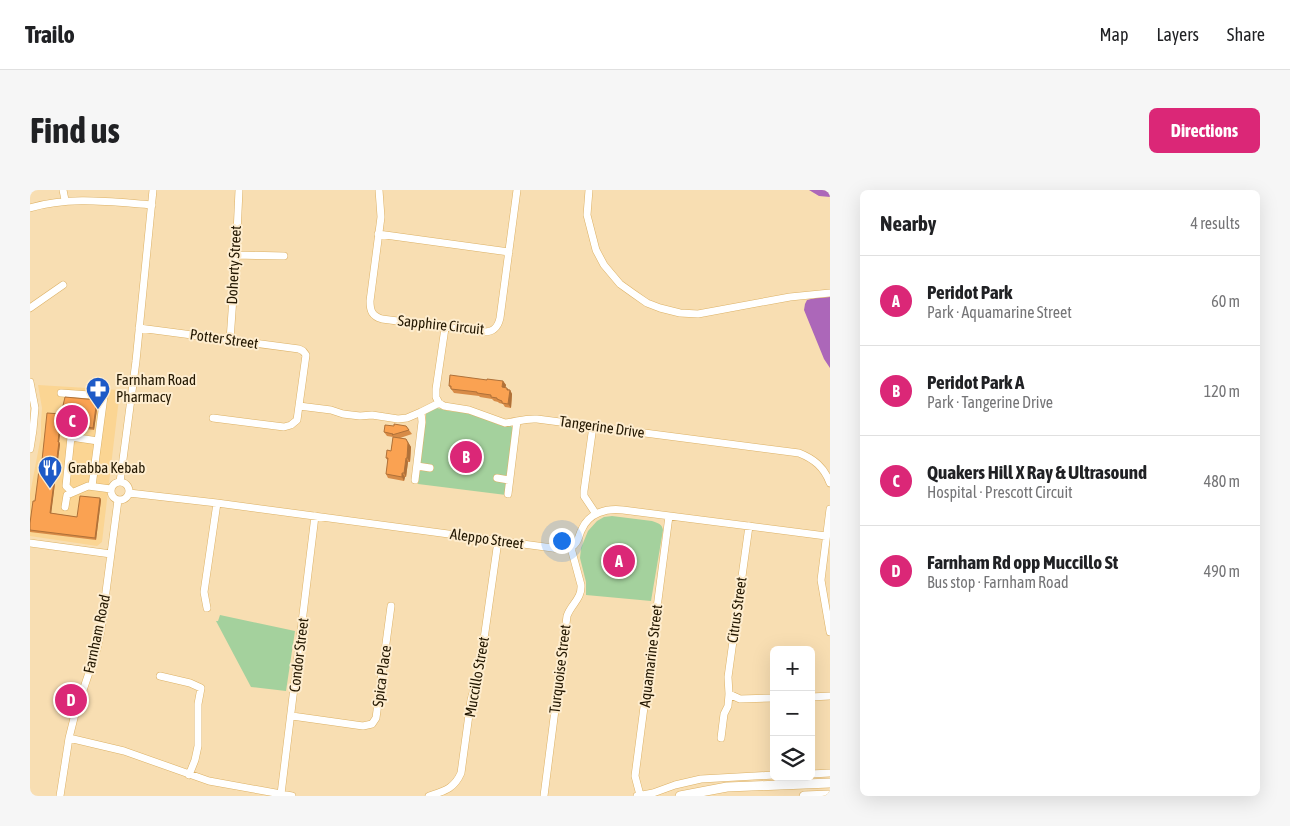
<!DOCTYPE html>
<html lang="en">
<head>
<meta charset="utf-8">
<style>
  body { margin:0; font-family:"Asap Condensed",sans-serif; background:#f6f6f6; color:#202124 }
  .controls { position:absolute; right:15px; bottom:15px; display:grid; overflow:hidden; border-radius:8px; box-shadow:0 5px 20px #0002 }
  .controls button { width:45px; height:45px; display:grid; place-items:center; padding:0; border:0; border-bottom:1px solid #e0e0e0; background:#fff; color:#202124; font:25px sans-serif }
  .you { position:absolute; left:531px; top:350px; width:18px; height:18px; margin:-12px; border:4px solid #fff; border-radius:50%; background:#1a73e8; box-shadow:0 0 0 8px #1a73e833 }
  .badge { display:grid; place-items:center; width:32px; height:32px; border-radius:50%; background:#db2777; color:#fff; font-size:16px; font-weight:700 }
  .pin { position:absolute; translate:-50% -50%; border:2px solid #fff; box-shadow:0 1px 5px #0006 }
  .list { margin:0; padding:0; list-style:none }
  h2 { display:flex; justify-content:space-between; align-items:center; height:65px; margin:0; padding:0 20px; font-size:21px }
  h2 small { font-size:16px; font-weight:400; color:#757577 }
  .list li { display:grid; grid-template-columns:32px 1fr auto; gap:15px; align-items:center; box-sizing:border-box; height:90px; padding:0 20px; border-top:1px solid #e0e0e0 }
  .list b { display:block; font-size:19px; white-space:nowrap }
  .list p { margin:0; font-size:16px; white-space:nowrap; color:#757577 }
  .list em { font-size:16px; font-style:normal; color:#757577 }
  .icon { flex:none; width:28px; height:28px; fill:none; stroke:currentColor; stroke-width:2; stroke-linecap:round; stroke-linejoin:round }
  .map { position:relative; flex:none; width:800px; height:606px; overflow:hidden; border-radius:8px }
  header { display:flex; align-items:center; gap:30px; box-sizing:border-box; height:70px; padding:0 25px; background:#fff; border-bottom:1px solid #e0e0e0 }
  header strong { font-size:24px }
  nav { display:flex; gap:28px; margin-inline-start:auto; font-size:18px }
  .intro { display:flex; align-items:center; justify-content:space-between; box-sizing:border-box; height:120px; padding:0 30px }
  h1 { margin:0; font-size:35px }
  .button { padding:12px 22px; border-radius:8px; background:#db2777; color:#fff; font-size:18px; font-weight:700 }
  main { display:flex; gap:30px; padding:0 30px }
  aside { flex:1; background:#fff; border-radius:8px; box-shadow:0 5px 20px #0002 }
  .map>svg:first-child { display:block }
  .built { fill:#fbd593 }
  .green { fill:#a4d19d }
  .water { fill:#ac67b9 }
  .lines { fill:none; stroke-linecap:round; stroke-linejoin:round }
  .minor-casing { stroke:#dcb165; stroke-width:8 }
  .major-casing { stroke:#dcb165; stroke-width:10 }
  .minor { stroke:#fff; stroke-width:7 }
  .major { stroke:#fff; stroke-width:9 }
  .wall { fill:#d78b47 }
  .shaded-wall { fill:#af7139 }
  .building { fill:#faa252; stroke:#af7139 }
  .labels { text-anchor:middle; stroke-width:4; stroke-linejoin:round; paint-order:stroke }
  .street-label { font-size:15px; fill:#231701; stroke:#feedcf }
  .poi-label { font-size:15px; fill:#231701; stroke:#feedcf; text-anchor:start }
</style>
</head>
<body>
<header>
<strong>Trailo</strong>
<nav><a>Map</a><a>Layers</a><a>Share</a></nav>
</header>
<div class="intro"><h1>Find us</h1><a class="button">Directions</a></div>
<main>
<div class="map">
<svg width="800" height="606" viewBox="0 0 800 606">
  <rect width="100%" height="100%" fill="#f8deb2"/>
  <path class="built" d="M8 195 90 200 72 352 67 356 0 346V304L11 246V232L12 218Z"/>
  <path class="green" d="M407 218 419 221 439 223 452 227 469 235 481 236 484 240 476 305 388 294 396 227V222Z
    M582 326 622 331C628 333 632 334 633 340L621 411 556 405V392L550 368 551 358 558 341 567 331 574 327Z
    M190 425 265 441 256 501 221 497 186 431H188Z"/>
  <path class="water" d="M779 0H800V7L789 6Z
    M800 107V178L794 169 774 120 775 114 777 110 785 108Z"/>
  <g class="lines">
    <defs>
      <path id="minor" d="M33 0 35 10
        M349 0 351 27 340 111C340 121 342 126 352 129L454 142C464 142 468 137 470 128L487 0
        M559 0 557 25 566 60 574 75 590 94 604 104 617 113 630 118 650 123 668 124 760 107 800 103
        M0 18C40 6 81 12 122 15
        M348 44 479 62
        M206 65 254 66
        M0 118 33 95
        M109 138 269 159 273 161 276 165 267 230 261 235 254 237 183 228
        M415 138 406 199V207L409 213 414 216 439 220 475 233C486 232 495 228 507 229L769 263C784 269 794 277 800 293
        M200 150 206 65 209 0
        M0 192 5 218 3 240 0 259
        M31 203 74 206 68 251
        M269 216 301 220 313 224 330 226 342 225 368 229 377 228 391 222 409 213
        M563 236 554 301V306L566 324
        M387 276 400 278
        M467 288 479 290
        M385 290 392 232 391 222
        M81 301a9 9 0 1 1 18 0a9 9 0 1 1-18 0Z
        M90 292 106 171 123 0
        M42 302 36 296 41 247 68 251 62 296
        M99 303 187 313 530 359C535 359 541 359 545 354 549 350 549 344 552 339 559 323 576 318 593 320L796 346
        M478 304 487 231
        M35 317 37 305 58 296 81 299
        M800 319 791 390 800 442
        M0 353 81 364
        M177 418 174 402 187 313
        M130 486 160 493 171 498 168 514V556L165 570 159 585
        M699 504 710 509 744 508
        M781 507 800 506
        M262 526 333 536 342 534 346 528 361 416
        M39 548 94 561 179 591 262 606
        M691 548 694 524 698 516 699 504 698 487 719 336
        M781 584 800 583
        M251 604 285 326
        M610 605 605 586 639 326
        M30 606 39 548 45 524 67 459 71 440 88 310
        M399 606C414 601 424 599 431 583L441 510 450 477 468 351
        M514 606 537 426C541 414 552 409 551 395L541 358
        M607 606 623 603 645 595 671 589 744 585"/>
      <path id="major" d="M650 606 697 597 800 593
        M774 606 800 605"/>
    </defs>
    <use href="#minor" class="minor-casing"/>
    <use href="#major" class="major-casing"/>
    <use href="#minor" class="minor"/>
    <use href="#major" class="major"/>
  </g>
  <path class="wall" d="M473 191 476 195 475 198 480 200 482 204 481 218 475 217 473 214 469 213 468 212 464 211 462 209 450 207 449 206 424 203 419 196Z
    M67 210 68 212 64 240 31 236 29 252 30 254 21 323 47 327 70 308 71 310 66 350 0 342V333L11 280 31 224Z
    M364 236H376L382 244 370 248 376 249 381 257 380 272H378L376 287H375L374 291 358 288 356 284 358 271 356 268 361 261 363 247 357 246 354 242Z"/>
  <path class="shaded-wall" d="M473 191 476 195 475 201 472 197Z
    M477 198 480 202V200L482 204 481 218 478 214Z
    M67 210 68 212 64 240 63 238Z
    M30 234 31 236 29 252 30 254 21 325 20 323Z
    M376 249 381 257 380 272 377 268Z
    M376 268 378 272 376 287 374 283Z
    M372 283 375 287 374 291 372 287Z
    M70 308 71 310 66 350 65 348Z"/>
  <path class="building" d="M420 185 457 190V189L473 191 472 197 477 198V200H480L478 214 472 213V211L467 209V208L461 207V205L447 203V202L421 199V196H419Z
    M35 207 67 210 63 238 30 234 28 252H29L20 323 47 327 50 306 70 308 65 348 0 340V333L3 311H5L9 280H11L17 223 31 224Z
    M364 234 376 236 379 240 362 245 363 244 354 242 355 235 364 236Z
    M363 247 376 249 378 253 377 268H376L374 283H372V287L356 284 358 268H356L357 260 361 261Z"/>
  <defs>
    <symbol id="pharmacy-pin" viewBox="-11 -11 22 30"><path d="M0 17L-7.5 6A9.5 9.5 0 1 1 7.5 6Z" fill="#1d5ac7" stroke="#feedcf"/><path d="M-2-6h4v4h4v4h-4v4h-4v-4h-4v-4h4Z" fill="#fff"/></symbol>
    <symbol id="restaurant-pin" viewBox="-11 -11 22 30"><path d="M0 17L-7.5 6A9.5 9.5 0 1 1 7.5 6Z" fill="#1d5ac7" stroke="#feedcf"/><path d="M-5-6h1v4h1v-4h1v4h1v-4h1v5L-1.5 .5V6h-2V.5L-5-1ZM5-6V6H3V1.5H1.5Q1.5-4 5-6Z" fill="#fff"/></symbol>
  </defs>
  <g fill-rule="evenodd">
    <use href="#pharmacy-pin" x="54" y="185" width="28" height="38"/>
    <use href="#restaurant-pin" x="6" y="264" width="28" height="38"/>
  </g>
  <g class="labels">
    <g class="street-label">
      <text transform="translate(204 75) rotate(-87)" y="5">Doherty Street</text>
      <text transform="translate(411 135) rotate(6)" y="5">Sapphire Circuit</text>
      <text transform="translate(194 149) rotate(8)" y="5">Potter Street</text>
      <text transform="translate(572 237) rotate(8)" y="5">Tangerine Drive</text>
      <text transform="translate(457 349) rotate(8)" y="5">Aleppo Street</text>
      <text transform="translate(707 420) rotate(-82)" y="5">Citrus Street</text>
      <text transform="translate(67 444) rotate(-78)" y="5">Farnham Road</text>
      <text transform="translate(269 465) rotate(-83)" y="5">Condor Street</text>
      <text transform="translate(621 466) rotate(-83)" y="5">Aquamarine Street</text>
      <text transform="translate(530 479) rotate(-83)" y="5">Turquoise Street</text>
      <text transform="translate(352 486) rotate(-82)" y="5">Spica Place</text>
      <text transform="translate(447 487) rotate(-80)" y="5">Muccillo Street</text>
    </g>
    <g class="poi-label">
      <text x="86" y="195">Farnham Road<tspan x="86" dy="17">Pharmacy</tspan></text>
      <text x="38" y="283">Grabba Kebab</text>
    </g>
  </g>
</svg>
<div class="controls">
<button>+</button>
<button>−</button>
<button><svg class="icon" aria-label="layers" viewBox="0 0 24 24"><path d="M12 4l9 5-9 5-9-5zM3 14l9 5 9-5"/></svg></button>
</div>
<div class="you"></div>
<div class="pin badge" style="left:589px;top:371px">A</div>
<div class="pin badge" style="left:436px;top:267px">B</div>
<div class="pin badge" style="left:42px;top:231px">C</div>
<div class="pin badge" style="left:41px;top:510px">D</div>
</div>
<aside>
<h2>Nearby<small>4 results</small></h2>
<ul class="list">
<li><span class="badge">A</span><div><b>Peridot Park</b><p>Park · Aquamarine Street</p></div><em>60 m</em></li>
<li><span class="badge">B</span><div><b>Peridot Park A</b><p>Park · Tangerine Drive</p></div><em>120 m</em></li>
<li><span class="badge">C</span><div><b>Quakers Hill X Ray &amp; Ultrasound</b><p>Hospital · Prescott Circuit</p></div><em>480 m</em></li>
<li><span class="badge">D</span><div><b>Farnham Rd opp Muccillo St</b><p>Bus stop · Farnham Road</p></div><em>490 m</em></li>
</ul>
</aside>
</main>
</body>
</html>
